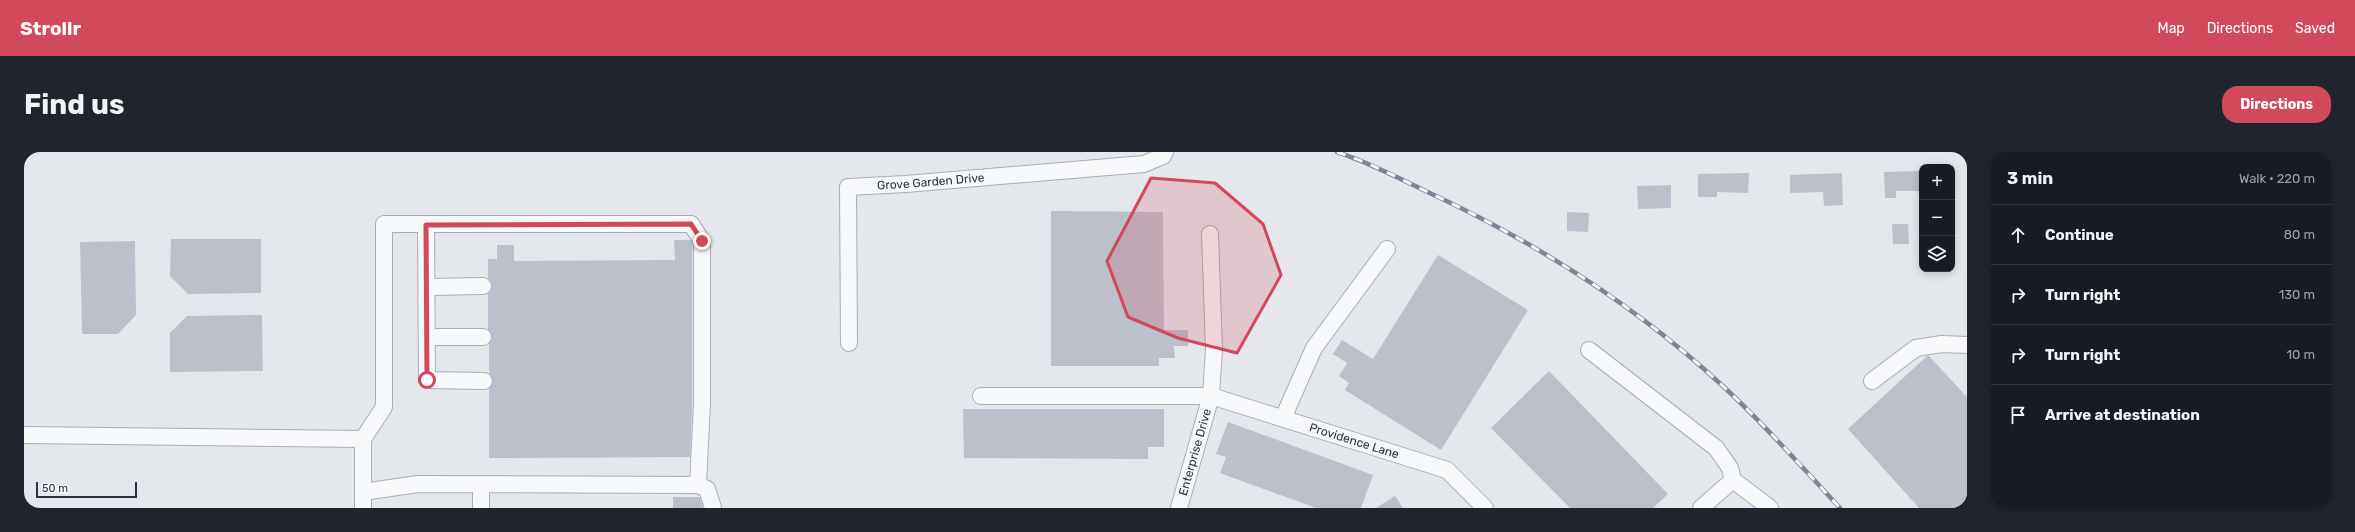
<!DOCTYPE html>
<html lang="en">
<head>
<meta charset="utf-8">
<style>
  body { margin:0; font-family:Rubik,sans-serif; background:#20242c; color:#f1f3f6 }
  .controls { position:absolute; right:12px; top:12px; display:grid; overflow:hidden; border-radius:8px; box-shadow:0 2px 10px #0003 }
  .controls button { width:36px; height:36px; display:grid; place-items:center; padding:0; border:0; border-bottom:1px solid #363941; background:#171b24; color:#f1f3f6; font:20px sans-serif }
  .scale { position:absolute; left:12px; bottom:10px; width:101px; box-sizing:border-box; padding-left:4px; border:2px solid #2b3445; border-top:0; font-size:11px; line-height:14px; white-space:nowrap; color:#2b3445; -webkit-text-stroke:3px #f4f6f9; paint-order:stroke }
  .stop { position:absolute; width:12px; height:12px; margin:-9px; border:3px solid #d1495b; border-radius:50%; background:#fff }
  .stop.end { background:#d1495b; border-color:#fff; box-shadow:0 1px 4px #0008 }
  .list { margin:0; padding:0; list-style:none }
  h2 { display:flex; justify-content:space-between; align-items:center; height:52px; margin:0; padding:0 16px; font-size:17px }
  h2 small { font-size:13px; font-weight:400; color:#9ea1a6 }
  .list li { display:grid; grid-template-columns:26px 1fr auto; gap:12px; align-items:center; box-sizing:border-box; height:60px; padding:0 16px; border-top:1px solid #363941 }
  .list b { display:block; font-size:15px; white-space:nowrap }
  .list em { font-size:13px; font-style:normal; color:#9ea1a6 }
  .icon { flex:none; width:22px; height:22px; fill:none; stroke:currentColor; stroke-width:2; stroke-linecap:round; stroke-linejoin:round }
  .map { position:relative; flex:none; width:1943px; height:356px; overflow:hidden; border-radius:16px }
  header { display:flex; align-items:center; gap:24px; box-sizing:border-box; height:56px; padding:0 20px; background:#d1495b; color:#fff }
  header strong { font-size:19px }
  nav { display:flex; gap:22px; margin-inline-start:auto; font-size:14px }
  .intro { display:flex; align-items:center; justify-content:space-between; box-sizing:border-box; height:96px; padding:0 24px }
  h1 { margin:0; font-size:28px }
  .button { padding:10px 18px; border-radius:16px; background:#d1495b; color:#fff; font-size:14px; font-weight:700 }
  main { display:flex; gap:24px; padding:0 24px }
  aside { flex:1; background:#171b24; border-radius:16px; box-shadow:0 2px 10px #0003 }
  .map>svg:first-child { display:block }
  .building { fill:#bbc0ca }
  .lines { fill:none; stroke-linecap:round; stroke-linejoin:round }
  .minor-casing { stroke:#a9aeb7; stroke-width:18 }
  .minor { stroke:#f7f8fa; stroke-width:16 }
  .rail-casing { stroke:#7d8696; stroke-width:4.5 }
  .rail { stroke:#f4f6f9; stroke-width:3; stroke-dasharray:9; stroke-linecap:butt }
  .route { stroke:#d1495b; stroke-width:5 }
  .marked { fill:#d1495b; fill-opacity:0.2; stroke:#d1495b; stroke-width:3; stroke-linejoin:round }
  .labels { text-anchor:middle; stroke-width:3.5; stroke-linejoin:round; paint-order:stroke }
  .street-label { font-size:12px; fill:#2b3445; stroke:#f4f6f9 }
</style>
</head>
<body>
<header>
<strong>Strollr</strong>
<nav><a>Map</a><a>Directions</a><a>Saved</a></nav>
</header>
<div class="intro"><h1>Find us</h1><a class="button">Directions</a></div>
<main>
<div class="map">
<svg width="1943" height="356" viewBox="0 0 1943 356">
  <rect width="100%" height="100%" fill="#e4e7ec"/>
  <path class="building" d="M1898 19V39H1872V46H1861L1860 20Z
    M1725 21 1724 41 1693 40V45H1674V22Z
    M1818 21 1819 53 1800 54 1799 40 1766 41V23Z
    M1647 33V56L1614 57 1613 34Z
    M1027 59 1139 60 1140 178H1164V194H1150L1151 206H1135V214H1027Z
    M1543 60 1565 61 1564 80 1543 79Z
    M1868 72H1884L1885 92H1869Z
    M147 87H237V141L164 142 146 124Z
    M650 88H666L668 92V257L666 305 465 306V237L469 229 465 221V192L468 185 464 177V142L468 134 464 126V107H473V93H490V109L651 108Z
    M111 89 112 163 94 182H58L56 90Z
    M1414 103 1504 158 1417 298 1321 238 1325 231 1315 224 1323 211 1309 202 1318 188 1349 207Z
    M238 163 239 219 146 220V181L163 164Z
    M1903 204H1905L1943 245V356H1895L1824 277Z
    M1525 219 1644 342 1629 356H1546L1467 276Z
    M939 257H1140V295H1124V307L940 306Z
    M1204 270 1349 323 1337 356H1292L1196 321 1202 305 1192 302Z
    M1371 344 1379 356H1352Z
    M649 345H676L679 356H649Z"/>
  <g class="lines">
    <defs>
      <g id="minor">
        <path d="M402 73 403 228 460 229"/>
        <path d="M404 135 459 134"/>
        <path d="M403 185H459"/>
        <path id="s1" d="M825 191 824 35 882 32 1120 12 1139 4 1141 0"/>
        <path d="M1565 198 1692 296 1706 316 1709 328 1677 356"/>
        <path d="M1848 229 1892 196 1918 192 1943 193"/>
        <path id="s2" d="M957 244H1187L1423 318 1461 356"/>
        <path d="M1259 266 1290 196 1363 97"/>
        <path d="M0 283 339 287V356"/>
        <path d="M339 287 360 255V72H667L678 89V251L674 333 394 332 339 340"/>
        <path d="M1709 328 1746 356"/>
        <path d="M457 332V356"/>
        <path d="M674 333 683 337 689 356"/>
        <path id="s3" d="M1155 356 1187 244 1190 197 1186 82"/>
      </g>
    </defs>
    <use href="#minor" class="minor-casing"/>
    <use href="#minor" class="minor"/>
    <defs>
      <path id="rail" d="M1313 0C1347 11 1378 28 1410 43 1516 93 1615 156 1701 236 1742 274 1778 315 1816 356"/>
    </defs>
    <use href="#rail" class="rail-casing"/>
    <use href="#rail" class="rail"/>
  </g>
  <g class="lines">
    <path class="route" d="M403 228 402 73 667 72 678 89"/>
  </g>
  <path class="marked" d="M1127 26 1191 31 1239 72 1257 123 1213 201 1154 186 1104 165 1083 109Z"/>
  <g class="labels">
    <g class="street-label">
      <text dy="4" stroke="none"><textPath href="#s1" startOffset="239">Grove Garden Drive</textPath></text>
      <text dy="4" stroke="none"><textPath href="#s2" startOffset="380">Providence Lane</textPath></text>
      <text dy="4" stroke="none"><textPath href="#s3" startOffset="58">Enterprise Drive</textPath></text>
    </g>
  </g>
</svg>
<div class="controls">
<button>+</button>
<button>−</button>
<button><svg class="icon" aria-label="layers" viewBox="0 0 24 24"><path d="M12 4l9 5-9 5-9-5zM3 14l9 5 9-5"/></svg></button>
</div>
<div class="scale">50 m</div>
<div class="stop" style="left:403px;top:228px"></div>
<div class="stop end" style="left:678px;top:89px"></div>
</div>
<aside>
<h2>3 min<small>Walk · 220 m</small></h2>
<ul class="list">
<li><svg class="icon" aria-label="ahead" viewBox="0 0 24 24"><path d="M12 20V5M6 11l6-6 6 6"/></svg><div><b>Continue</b></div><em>80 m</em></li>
<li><svg class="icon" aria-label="right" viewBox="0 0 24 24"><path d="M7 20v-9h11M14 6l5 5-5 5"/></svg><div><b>Turn right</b></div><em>130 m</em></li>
<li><svg class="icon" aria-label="right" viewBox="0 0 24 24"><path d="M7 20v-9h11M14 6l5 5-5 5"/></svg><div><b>Turn right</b></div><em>10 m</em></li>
<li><svg class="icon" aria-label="arrive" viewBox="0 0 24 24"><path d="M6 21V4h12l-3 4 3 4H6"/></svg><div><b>Arrive at destination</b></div></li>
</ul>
</aside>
</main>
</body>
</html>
